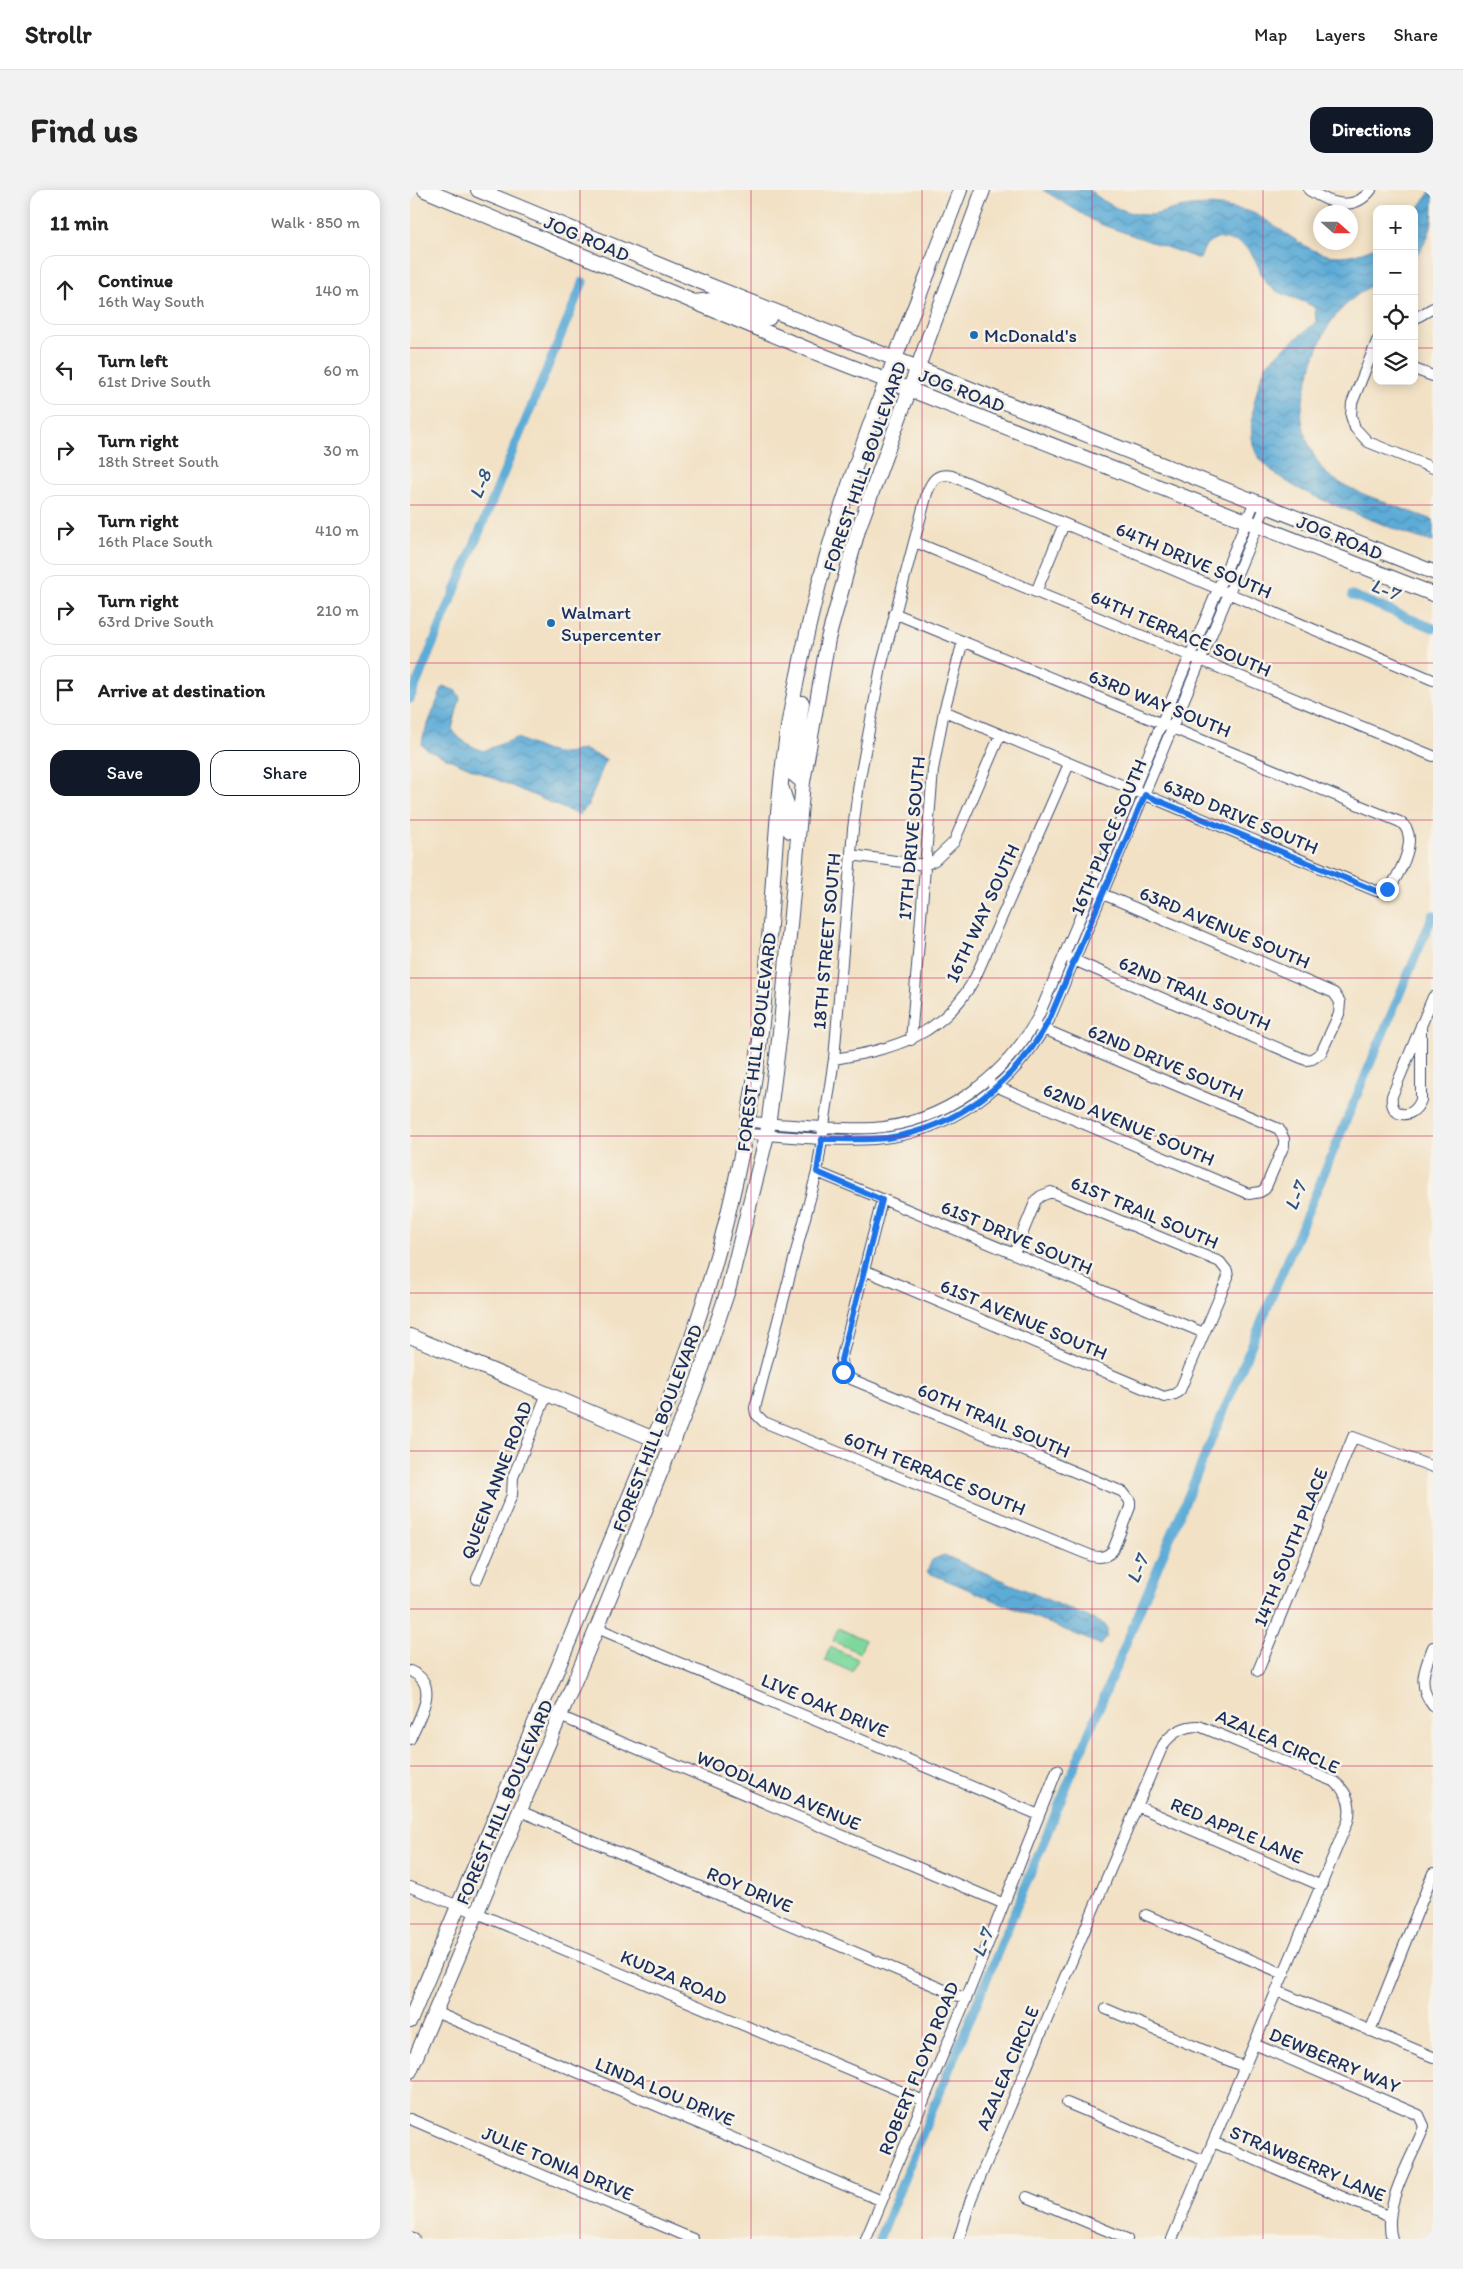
<!DOCTYPE html>
<html lang="en">
<head>
<meta charset="utf-8">
<style>
  body { margin:0; font-family:Itim,sans-serif; background:#f2f2f2; color:#222 }
  .controls { position:absolute; right:15px; top:15px; display:grid; overflow:hidden; border-radius:10px; box-shadow:0 2px 12px #0003 }
  .controls button { width:45px; height:45px; display:grid; place-items:center; padding:0; border:0; border-bottom:1px solid #e0e0e0; background:#fff; color:#222; font:25px sans-serif }
  .compass { position:absolute; left:903px; top:15px; width:45px; height:45px; border-radius:50%; background:#fff; box-shadow:0 2px 12px #0003; rotate:111deg }
  .stop { position:absolute; width:15px; height:15px; margin:-11px; border:4px solid #1a73e8; border-radius:50%; background:#fff }
  .stop.end { background:#1a73e8; border-color:#fff; box-shadow:0 1px 5px #0008 }
  .list { margin:0; padding:0; list-style:none }
  h2 { display:flex; justify-content:space-between; align-items:center; height:65px; margin:0; padding:0 20px; font-size:21px }
  h2 small { font-size:16px; font-weight:400; color:#767676 }
  .list li { display:grid; grid-template-columns:32px 1fr auto; gap:15px; align-items:center; box-sizing:border-box; height:70px; margin:0 10px 10px; padding:0 10px; border:1px solid #e0e0e0; border-radius:15px }
  .list b { display:block; font-size:19px; white-space:nowrap }
  .list p { margin:0; font-size:16px; white-space:nowrap; color:#767676 }
  .list em { font-size:16px; font-style:normal; color:#767676 }
  .actions { display:flex; gap:10px; padding:15px 20px }
  .actions a { flex:1; padding:11px 0; border:1px solid #111827; border-radius:15px; text-align:center; font-size:18px; color:#111827 }
  .actions .main { background:#111827; color:#fff }
  .icon { flex:none; width:28px; height:28px; fill:none; stroke:currentColor; stroke-width:2; stroke-linecap:round; stroke-linejoin:round }
  .map { position:relative; flex:none; width:1023px; height:2049px; overflow:hidden; border-radius:15px }
  header { display:flex; align-items:center; gap:30px; box-sizing:border-box; height:70px; padding:0 25px; background:#fff; border-bottom:1px solid #e0e0e0 }
  header strong { font-size:24px }
  nav { display:flex; gap:28px; margin-inline-start:auto; font-size:18px }
  .intro { display:flex; align-items:center; justify-content:space-between; box-sizing:border-box; height:120px; padding:0 30px }
  h1 { margin:0; font-size:35px }
  .button { padding:12px 22px; border-radius:15px; background:#111827; color:#fff; font-size:18px; font-weight:700 }
  main { display:flex; gap:30px; padding:0 30px }
  aside { flex:1; background:#fff; border-radius:15px; box-shadow:0 2px 12px #0003 }
  .map>svg:first-child { display:block }
  .park { fill:#7ed89d; stroke:#4c847e }
  .water { fill:url(#water-waves); stroke:#3c6e9a }
  .lines { fill:none; stroke-linecap:round; stroke-linejoin:round }
  .canal { stroke:#5dacd7; stroke-width:9 }
  .street-casing { stroke:#3b4a6d; stroke-width:12 }
  .secondary-casing { stroke:#3b4a6d; stroke-width:16 }
  .street { stroke:#fff; stroke-width:10 }
  .secondary { stroke:#fff; stroke-width:14 }
  .route { stroke:#1a73e8; stroke-width:6 }
  .grid { fill:none; stroke:#c2185b; stroke-width:1; stroke-opacity:0.55 }
  .poi-dot { fill:#1f6fb2; stroke:#f7f3e8; stroke-width:2 }
  .labels { text-anchor:middle; stroke-width:5; stroke-linejoin:round; paint-order:stroke }
  .street-label { font-size:19px; fill:#1b2f5e; stroke:#f7f3e8 }
  .poi-label { font-size:19px; fill:#1b2f5e; stroke:#f7f3e8; text-anchor:start }
  .water-label { font-size:20px; font-style:italic; fill:#2f5482; stroke:#f7f3e8 }
</style>
</head>
<body>
<header>
<strong>Strollr</strong>
<nav><a>Map</a><a>Layers</a><a>Share</a></nav>
</header>
<div class="intro"><h1>Find us</h1><a class="button">Directions</a></div>
<main>
<aside>
<h2>11 min<small>Walk · 850 m</small></h2>
<ul class="list">
<li><svg class="icon" aria-label="ahead" viewBox="0 0 24 24"><path d="M12 20V5M6 11l6-6 6 6"/></svg><div><b>Continue</b><p>16th Way South</p></div><em>140 m</em></li>
<li><svg class="icon" aria-label="left" viewBox="0 0 24 24"><path d="M17 20v-9H6M10 6l-5 5 5 5"/></svg><div><b>Turn left</b><p>61st Drive South</p></div><em>60 m</em></li>
<li><svg class="icon" aria-label="right" viewBox="0 0 24 24"><path d="M7 20v-9h11M14 6l5 5-5 5"/></svg><div><b>Turn right</b><p>18th Street South</p></div><em>30 m</em></li>
<li><svg class="icon" aria-label="right" viewBox="0 0 24 24"><path d="M7 20v-9h11M14 6l5 5-5 5"/></svg><div><b>Turn right</b><p>16th Place South</p></div><em>410 m</em></li>
<li><svg class="icon" aria-label="right" viewBox="0 0 24 24"><path d="M7 20v-9h11M14 6l5 5-5 5"/></svg><div><b>Turn right</b><p>63rd Drive South</p></div><em>210 m</em></li>
<li><svg class="icon" aria-label="arrive" viewBox="0 0 24 24"><path d="M6 21V4h12l-3 4 3 4H6"/></svg><div><b>Arrive at destination</b></div></li>
</ul>
<div class="actions"><a class="main">Save</a><a>Share</a></div>
</aside>
<div class="map">
<svg width="1023" height="2049" viewBox="0 0 1023 2049">
  <defs>
    <pattern id="water-waves" width="16" height="10" patternUnits="userSpaceOnUse" patternTransform="scale(1.25)"><rect width="16" height="10" fill="#5dacd7"/><path d="M0 5q4-4 8 0t8 0" fill="none" stroke="#4c8cb2"/></pattern>
  </defs>
  <rect width="100%" height="100%" fill="#f7f3e8"/>
  <filter id="ink" filterUnits="userSpaceOnUse"><feTurbulence type="fractalNoise" baseFrequency=".02" numOctaves="2"/><feDisplacementMap in="SourceGraphic" scale="10" xChannelSelector="R" yChannelSelector="G"/><feConvolveMatrix kernelMatrix="1 2 1 2 8 2 1 2 1" color-interpolation-filters="sRGB"/></filter>
  <filter id="wash" filterUnits="userSpaceOnUse"><feTurbulence type="fractalNoise" baseFrequency=".0096" numOctaves="4" result="noise"/><feDisplacementMap in="SourceGraphic" scale="20" xChannelSelector="R" yChannelSelector="G"/><feGaussianBlur stdDeviation="1.12" result="paint"/><feColorMatrix in="noise" values="0 0 0 0 0 0 0 0 0 0 0 0 0 0 0 0 0 1.4 0 .05"/><feComposite in="paint" operator="in"/></filter>
  <g filter="url(#wash)">
    <rect width="100%" height="100%" fill="#f2e1c4"/>
    <path class="park" d="M428 1438 455 1450 450 1463 423 1451Z
      M420 1457 448 1469 442 1482 415 1470Z"/>
    <path class="water" d="M633 0H680C694 14 718 25 738 25 748 25 759 20 768 18 783 15 803 14 817 17 825 19 836 20 843 23 889 46 908 84 967 56V92C949 102 929 118 919 135 907 154 894 197 892 219 889 236 903 269 915 282 932 300 998 320 1023 330V352C999 346 975 335 952 326 918 312 870 296 848 266 834 246 846 194 857 174 862 167 896 141 906 132L905 118C892 109 876 107 863 99 848 90 850 66 833 55 827 50 814 50 807 48L795 56 790 69 687 33Z
      M1021 0H1023C1023 31 1023 46 1004 68V25Z
      M33 496 46 501 50 508 42 539C50 551 59 555 73 561L107 548C134 559 143 569 172 559L196 569 178 616 169 625 18 560 12 555 13 547Z
      M534 1365 694 1434 697 1438V1447L691 1455 517 1382 522 1370Z"/>
    <g class="lines">
      <path class="canal" d="M942 405 1023 438
        M0 509 173 92
        M469 2049 731 1417 1023 725"/>
    </g>
  </g>
  <g filter="url(#ink)">
    <g class="lines">
      <defs>
        <path id="street" d="M899 0C919 13 943 23 961 0
          M1004 129 1023 118
          M967 151 942 213 941 226 945 238 958 252 1023 278
          M1004 179 1023 186
          M505 352 1023 566
          M626 402 654 334
          M484 423 990 632C1010 645 992 679 981 696L977 699 966 701 534 521
          M441 665 515 675 525 670 544 652 590 545
          M659 768 896 870 902 869 911 863 929 824 930 812 924 803 688 702
          M1011 835V910C1002 932 979 927 982 906L1023 807
          M501 850 523 580 534 521 553 451
          M424 869C485 859 533 846 565 788L659 574
          M583 895 839 1004 850 1002 855 999 874 955V949L869 939 629 837
          M338 932C379 934 422 940 463 938 534 933 596 886 629 825L845 311
          M336 944C378 946 422 952 465 949 540 943 604 895 639 830L856 315
          M407 982 794 1143
          M472 1010 431 1170 433 1182 441 1189 713 1302 720 1311V1317L703 1360C697 1367 691 1368 682 1366L354 1232 346 1224 345 1218 407 982 424 869 443 639 449 593 471 477 517 303C522 290 527 283 542 286L1023 490
          M454 1080 754 1207 765 1204 770 1200 818 1087 817 1081 810 1072 641 1002 631 1006 626 1010 604 1064
          M67 1389 102 1305 103 1287 137 1204
          M187 1438 629 1625
          M1023 1457C1014 1479 1007 1496 1023 1516
          M0 1481C32 1494 9 1527 0 1549
          M848 1481 943 1247 1023 1277
          M133 1519 592 1713
          M729 1617 912 1696
          M110 1621 556 1809
          M0 1697 67 1723 514 1911
          M736 1725 874 1784
          M867 1801 1023 1867
          M696 1819 834 1877
          M25 1822 472 2011
          M960 1841 1023 1683
          M844 1854 1009 1925 1014 1936 1012 1942C1000 1972 972 2016 982 2049
          M657 1913 795 1971
          M0 1929 283 2049
          M803 1952 980 2027
          M617 2007 717 2049
          M0 2048 4 2049
          M456 2049 556 1809 647 1580
          M549 2049 561 2009 753 1555C762 1542 774 1536 789 1536L925 1592C938 1603 942 1616 938 1631L762 2049"/>
        <path id="secondary" d="M15 0 414 166 1023 404
          M68 0 286 90 1023 382
          M284 112 311 109 359 128
          M392 513 382 583 393 592
          M372 599 380 625V641
          M0 1146 251 1252
          M0 1831 249 1236C302 1107 336 972 352 833 363 730 363 627 380 525 393 456 409 386 431 319 466 211 510 106 550 0
          M0 1881 187 1438 287 1193 319 1097 357 945 371 834 393 592 418 449 449 337 573 0"/>
      </defs>
      <use href="#street" class="street-casing"/>
      <use href="#secondary" class="secondary-casing"/>
      <use href="#street" class="street"/>
      <use href="#secondary" class="secondary"/>
    </g>
  </g>
  <g class="lines" filter="url(#ink)">
    <path class="route" d="M433 1182 431 1170 472 1010 407 982 412 949C433 949 456 950 477 948 547 938 607 891 639 830L735 605 966 701 977 699"/>
  </g>
  <path class="grid" d="M170 0V2049M341 0V2049M512 0V2049M682 0V2049M853 0V2049M0 158H967M1004 158H1023M0 315H1023M0 473H1023M0 630H1023M0 788H1023M0 946H1023M0 1103H1023M0 1261H1023M0 1419H1023M0 1576H1023M0 1734H1023M0 1891H1023"/>
  <g class="poi-dot">
    <circle cx="564" cy="145" r="5"/>
    <circle cx="141" cy="433" r="5"/>
  </g>
  <g class="labels">
    <g class="street-label">
      <text transform="translate(177 48) rotate(23)" y="7">JOG ROAD</text>
      <text transform="translate(552 200) rotate(21)" y="7">JOG ROAD</text>
      <text transform="translate(454 276) rotate(-71)" y="7">FOREST HILL BOULEVARD</text>
      <text transform="translate(930 347) rotate(22)" y="7">JOG ROAD</text>
      <text transform="translate(784 370) rotate(23)" y="7">64TH DRIVE SOUTH</text>
      <text transform="translate(771 443) rotate(23)" y="7">64TH TERRACE SOUTH</text>
      <text transform="translate(750 513) rotate(22)" y="7">63RD WAY SOUTH</text>
      <text transform="translate(831 626) rotate(23)" y="7">63RD DRIVE SOUTH</text>
      <text transform="translate(698 647) rotate(-67)" y="7">16TH PLACE SOUTH</text>
      <text transform="translate(501 648) rotate(-85)" y="7">17TH DRIVE SOUTH</text>
      <text transform="translate(572 723) rotate(-65)" y="7">16TH WAY SOUTH</text>
      <text transform="translate(815 737) rotate(23)" y="7">63RD AVENUE SOUTH</text>
      <text transform="translate(416 751) rotate(-85)" y="7">18TH STREET SOUTH</text>
      <text transform="translate(785 803) rotate(23)" y="7">62ND TRAIL SOUTH</text>
      <text transform="translate(346 852) rotate(-83)" y="7">FOREST HILL BOULEVARD</text>
      <text transform="translate(756 872) rotate(23)" y="7">62ND DRIVE SOUTH</text>
      <text transform="translate(719 934) rotate(23)" y="7">62ND AVENUE SOUTH</text>
      <text transform="translate(735 1022) rotate(23)" y="7">61ST TRAIL SOUTH</text>
      <text transform="translate(607 1047) rotate(23)" y="7">61ST DRIVE SOUTH</text>
      <text transform="translate(614 1129) rotate(23)" y="7">61ST AVENUE SOUTH</text>
      <text transform="translate(584 1230) rotate(23)" y="7">60TH TRAIL SOUTH</text>
      <text transform="translate(247 1238) rotate(-69)" y="7">FOREST HILL BOULEVARD</text>
      <text transform="translate(525 1283) rotate(22)" y="7">60TH TERRACE SOUTH</text>
      <text transform="translate(86 1290) rotate(-69)" y="7">QUEEN ANNE ROAD</text>
      <text transform="translate(880 1357) rotate(-68)" y="7">14TH SOUTH PLACE</text>
      <text transform="translate(415 1515) rotate(23)" y="7">LIVE OAK DRIVE</text>
      <text transform="translate(868 1551) rotate(24)" y="7">AZALEA CIRCLE</text>
      <text transform="translate(369 1600) rotate(23)" y="7">WOODLAND AVENUE</text>
      <text transform="translate(94 1612) rotate(-67)" y="7">FOREST HILL BOULEVARD</text>
      <text transform="translate(827 1640) rotate(23)" y="7">RED APPLE LANE</text>
      <text transform="translate(340 1699) rotate(23)" y="7">ROY DRIVE</text>
      <text transform="translate(264 1787) rotate(23)" y="7">KUDZA ROAD</text>
      <text transform="translate(925 1870) rotate(23)" y="7">DEWBERRY WAY</text>
      <text transform="translate(508 1878) rotate(-68)" y="7">ROBERT FLOYD ROAD</text>
      <text transform="translate(597 1878) rotate(-67)" y="7">AZALEA CIRCLE</text>
      <text transform="translate(255 1901) rotate(23)" y="7">LINDA LOU DRIVE</text>
      <text transform="translate(148 1973) rotate(23)" y="7">JULIE TONIA DRIVE</text>
      <text transform="translate(898 1973) rotate(23)" y="7">STRAWBERRY LANE</text>
    </g>
    <g class="poi-label">
      <text x="574" y="152">McDonald's</text>
      <text x="151" y="429">Walmart<tspan x="151" dy="22">Supercenter</tspan></text>
    </g>
    <g class="water-label">
      <text transform="translate(70 294) rotate(-67)" y="7">L-8</text>
      <text transform="translate(975 399) rotate(22)" y="7">L-7</text>
      <text transform="translate(885 1006) rotate(-67)" y="7">L-7</text>
      <text transform="translate(727 1379) rotate(-67)" y="7">L-7</text>
      <text transform="translate(572 1753) rotate(-68)" y="7">L-7</text>
    </g>
  </g>
</svg>
<div class="controls">
<button>+</button>
<button>−</button>
<button><svg class="icon" aria-label="locate" viewBox="0 0 24 24"><circle cx="12" cy="12" r="6"/><path d="M12 2v4M12 18v4M2 12h4M18 12h4"/></svg></button>
<button><svg class="icon" aria-label="layers" viewBox="0 0 24 24"><path d="M12 4l9 5-9 5-9-5zM3 14l9 5 9-5"/></svg></button>
</div>
<svg class="compass" viewBox="-18 -18 36 36"><path d="M0-13l5 13h-10z" fill="#e53935"/><path d="M0 13l5-13h-10z" fill="#767676"/></svg>
<div class="stop" style="left:433px;top:1182px"></div>
<div class="stop end" style="left:977px;top:699px"></div>
</div>
</main>
</body>
</html>
